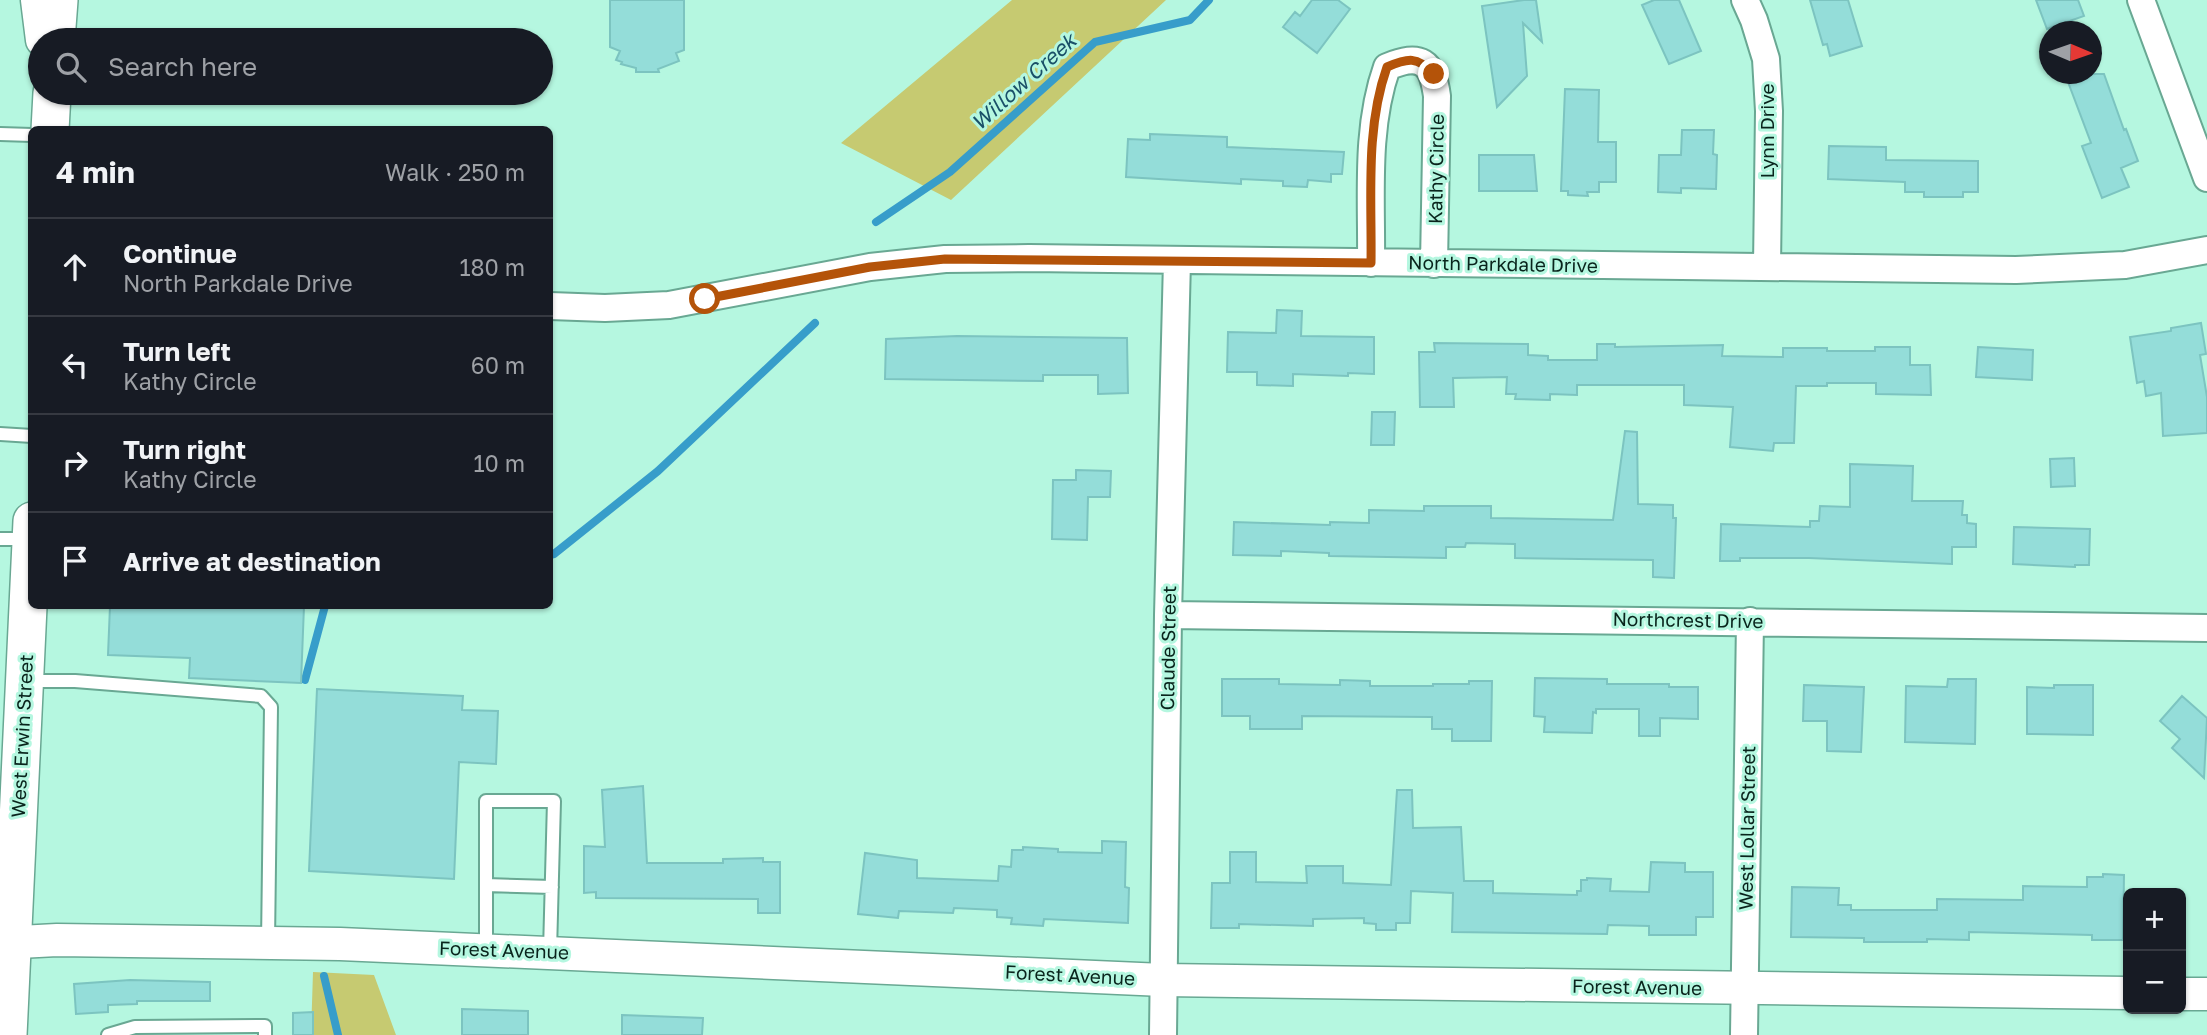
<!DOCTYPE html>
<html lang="en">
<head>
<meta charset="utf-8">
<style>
  body { margin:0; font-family:"Golos Text",sans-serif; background:#242831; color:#f1f3f6 }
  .controls { position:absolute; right:21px; bottom:21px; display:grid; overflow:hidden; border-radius:10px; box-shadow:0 2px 5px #0004 }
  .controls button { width:63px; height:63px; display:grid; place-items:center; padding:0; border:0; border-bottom:2px solid #363941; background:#171b24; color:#f1f3f6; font:35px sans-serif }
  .compass { position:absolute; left:2039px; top:21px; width:63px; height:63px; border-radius:50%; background:#171b24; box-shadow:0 2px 5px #0004; rotate:92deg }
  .stop { position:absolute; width:21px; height:21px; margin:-16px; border:5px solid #b45309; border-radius:50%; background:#fff }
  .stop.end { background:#b45309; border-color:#fff; box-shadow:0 2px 7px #0008 }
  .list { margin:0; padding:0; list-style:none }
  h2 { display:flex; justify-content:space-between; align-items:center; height:91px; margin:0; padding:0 28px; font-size:30px }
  h2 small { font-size:23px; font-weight:400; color:#9ea1a6 }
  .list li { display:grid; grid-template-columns:46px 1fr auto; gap:21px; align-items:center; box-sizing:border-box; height:98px; padding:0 28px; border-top:2px solid #363941 }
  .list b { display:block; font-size:26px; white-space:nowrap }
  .list p { margin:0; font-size:23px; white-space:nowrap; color:#9ea1a6 }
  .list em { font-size:23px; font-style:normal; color:#9ea1a6 }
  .icon { flex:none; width:38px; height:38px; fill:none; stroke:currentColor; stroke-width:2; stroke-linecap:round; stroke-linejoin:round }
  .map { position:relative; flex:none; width:2207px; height:1035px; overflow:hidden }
  .search { position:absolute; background:#171b24; box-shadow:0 2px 5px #0004; left:28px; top:28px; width:525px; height:77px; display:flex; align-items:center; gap:18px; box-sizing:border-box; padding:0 24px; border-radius:38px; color:#9ea1a6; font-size:26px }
  .panel { position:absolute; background:#171b24; box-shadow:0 2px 5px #0004; left:28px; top:126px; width:525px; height:483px; border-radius:10px }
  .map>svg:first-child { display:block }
  .green { fill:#c6ca71 }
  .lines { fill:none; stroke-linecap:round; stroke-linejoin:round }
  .stream { stroke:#379dca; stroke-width:8 }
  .building { fill:#94ddd9; stroke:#7cc4c0; stroke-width:2 }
  .service-casing { stroke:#69a893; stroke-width:16 }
  .minor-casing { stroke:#69a893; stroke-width:30 }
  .tertiary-casing { stroke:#69a893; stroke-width:35 }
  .secondary-casing { stroke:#69a893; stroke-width:40 }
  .service { stroke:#fff; stroke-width:12 }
  .minor { stroke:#fff; stroke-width:26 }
  .tertiary { stroke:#fff; stroke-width:32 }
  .secondary { stroke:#fff; stroke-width:37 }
  .route { stroke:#b45309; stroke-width:9 }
  .labels { text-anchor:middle; stroke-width:6; stroke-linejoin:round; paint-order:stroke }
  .street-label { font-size:19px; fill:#09241c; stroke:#b5f7e0 }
  .water-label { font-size:21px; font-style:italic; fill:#1a5068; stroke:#b5f7e0 }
</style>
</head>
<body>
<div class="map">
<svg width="2207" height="1035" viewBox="0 0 2207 1035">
  <rect width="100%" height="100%" fill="#b5f7e0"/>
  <path class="green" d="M1012 0H1166L951 200 841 143Z
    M313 972 374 975 396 1035H311Z"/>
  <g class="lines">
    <path class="stream" d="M876 222 950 172 1095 42 1190 20 1209 0
      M550 555 554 554 658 471 815 323
      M305 680 325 606
      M324 976 338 1035"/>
  </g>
  <path class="building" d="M610 0H684V50L676 53 679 61 658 69 659 72H636V68L621 64 622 62 616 60 620 51 610 47Z
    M1312 0H1338L1350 9 1317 53 1283 27 1295 12 1300 16Z
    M1524 0H1536L1542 42 1523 23 1527 76 1497 107 1482 6Z
    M1654 0H1679L1701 51 1669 64 1642 5Z
    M1810 0H1848L1862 46 1830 56 1827 44 1823 45Z
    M2036 0H2078L2084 16 2047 29Z
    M2065 74H2104L2124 130 2126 129 2138 161 2121 168 2129 187 2102 198 2082 146 2091 143Z
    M1565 89 1599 90 1598 142H1616V182H1599V192H1587L1588 196 1568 195V191H1561Z
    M1682 130H1714L1713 154 1717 155 1716 189 1681 188V193L1658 192 1659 155H1681Z
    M1150 134 1227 137V147L1344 152 1342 174H1331V182L1308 180 1307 187 1283 186V181L1241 179V184L1126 177 1128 139 1150 140Z
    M1829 146 1886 147V160L1978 161V192H1963V197H1924V192H1905V182L1828 179Z
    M1479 155H1534L1537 191H1479Z
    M1277 310 1302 311 1301 336 1374 337V374L1348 373V376L1293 374V386L1257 385V372H1227L1228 332 1276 333Z
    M2201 323 2206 354 2200 355 2207 397V433L2163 436 2161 393 2146 396 2144 381 2137 383 2130 337 2171 331V328Z
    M957 336 1127 338 1128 393 1098 394V375H1043V381L885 379 886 339Z
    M1434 343 1528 344V355L1548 356V360H1597V344H1615V347L1723 345 1722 356 1783 357V348H1827V351H1875V347H1910V365H1930L1931 395 1876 394V383H1827V386H1796L1794 443H1774L1773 451 1730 447 1733 407 1684 405V385H1577V395L1550 394V400L1515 399 1516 394H1506L1507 377 1453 378 1454 407H1420L1419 352H1435Z
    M1978 347 2033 350 2032 380 1976 377Z
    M1372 412H1395L1394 445H1371Z
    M1625 431 1637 432 1638 504 1673 505V518H1676L1674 578 1653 577V560L1515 558V544L1466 543 1465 547H1446V558L1329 556V553L1281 551V556L1233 555 1234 522 1330 525V522L1369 523V510L1424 511V506H1491V518L1613 520Z
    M2074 458 2075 486 2051 487 2050 459Z
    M1850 464 1913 466 1912 501H1963L1962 515H1967V523L1976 524V547H1952V564L1809 558H1740V561H1720L1721 524 1810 527V521H1819L1820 506 1850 507Z
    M1076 470 1111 471 1110 497H1088L1087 540 1052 539 1053 480H1076Z
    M2014 527 2090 529 2089 565H2075V567L2013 564Z
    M110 606H304L301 683 189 678 190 658 108 655Z
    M1535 678 1607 679V684H1669V687H1698V719L1660 718V736H1639V709H1596V713L1593 712 1592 733 1544 732 1545 717 1534 716Z
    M1222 679H1279V684L1340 685V680L1370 681V686H1433V684H1469V681H1492L1491 741H1452V729H1432V717L1302 716V729H1250V716H1222Z
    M1948 679H1976L1975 744 1905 742 1906 686 1947 687Z
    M1804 685 1864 687 1861 752 1827 751V721H1803Z
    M2054 685H2093V735L2027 734V687L2054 688Z
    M317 689 463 696 462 710 498 711 496 764 459 762 454 879 309 871Z
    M2182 696 2207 718 2204 778 2172 748 2180 739 2160 721Z
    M643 786 647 863H723V859L763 858V862H780V913H758V899L596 898V892L584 893V846L605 847 602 790Z
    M1397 790H1412L1413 828 1461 827 1464 881H1493V893L1577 895V891H1581V880H1587V878L1611 879 1610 891 1649 892 1651 862 1685 863V872H1713V917H1696V935H1649V926L1608 925 1607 934 1452 932 1453 893 1411 891 1410 923H1396V930H1376V924L1364 923V918L1313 919V926L1239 924V928H1211L1212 883H1230V852H1256V882L1307 883 1306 866H1343V883L1391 885Z
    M1102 841 1126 842 1125 887 1129 888 1128 923 1044 919 1043 926 1011 924 1012 918 997 917V910L954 908 953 913 899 911 898 918 858 914 865 853 917 860V878L998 881 999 866 1011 867 1012 850H1023V847L1058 849V852L1102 853Z
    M2103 874 2124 875 2123 940H2092V935L1969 932V940L1927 939V942H1864V938L1791 937 1792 887 1839 888 1838 905H1851V910H1937V899L2023 900V886L2087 887V877H2103Z
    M130 980 210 982V1001H137V1004L108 1005V1012L76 1014 74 984Z
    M462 1009 528 1011V1035H462Z
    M313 1012V1035H293V1013Z
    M622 1015 703 1018 702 1035H622Z"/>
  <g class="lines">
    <defs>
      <path id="service" d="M0 134 32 135
        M0 434 32 436
        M0 539H27
        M27 681H75L261 696 271 707 268 943
        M486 885 552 887
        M486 949V801H554L550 951
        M108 1035 135 1027 265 1026V1035"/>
      <path id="minor" d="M1745 0 1754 20 1766 59 1769 111 1767 267
        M2141 0 2207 178
        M1371 263C1372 198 1365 129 1387 67 1421 53 1432 61 1437 96L1434 264
        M550 306 605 308 669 305 870 267 945 259 1029 258 2016 270 2125 265 2207 250
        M1168 615 2207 628
        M1163 1035 1168 615 1177 261
        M1744 1035 1750 621"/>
      <path id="tertiary" d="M37 0 42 40
        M0 943 57 940 340 944 1163 980 2128 993
        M2181 994H2207"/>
      <path id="secondary" d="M56 40 59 0
        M50 130 52 93
        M8 1035 32 521"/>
    </defs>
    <use href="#service" class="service-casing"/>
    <use href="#minor" class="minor-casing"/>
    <use href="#tertiary" class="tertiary-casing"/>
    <use href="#secondary" class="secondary-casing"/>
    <use href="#service" class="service"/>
    <use href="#minor" class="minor"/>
    <use href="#tertiary" class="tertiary"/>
    <use href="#secondary" class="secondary"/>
  </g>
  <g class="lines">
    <path class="route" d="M705 299 870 267 945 259 1371 263C1372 198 1365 129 1387 67 1408 58 1417 56 1434 74"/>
  </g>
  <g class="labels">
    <g class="street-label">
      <text transform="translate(1767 131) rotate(-90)" y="7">Lynn Drive</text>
      <text transform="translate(1436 169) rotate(-89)" y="7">Kathy Circle</text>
      <text transform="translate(1503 264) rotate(1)" y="7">North Parkdale Drive</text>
      <text transform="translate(1688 620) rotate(1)" y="7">Northcrest Drive</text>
      <text transform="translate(1168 648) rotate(-89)" y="7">Claude Street</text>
      <text transform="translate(22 736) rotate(-87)" y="7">West Erwin Street</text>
      <text transform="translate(1747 828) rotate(-89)" y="7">West Lollar Street</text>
      <text transform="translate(504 950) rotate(2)" y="7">Forest Avenue</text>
      <text transform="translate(1070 975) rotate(3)" y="7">Forest Avenue</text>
      <text transform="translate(1637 987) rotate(1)" y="7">Forest Avenue</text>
    </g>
    <g class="water-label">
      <text transform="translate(1024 82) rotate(-42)" y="7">Willow Creek</text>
    </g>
  </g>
</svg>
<div class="controls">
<button>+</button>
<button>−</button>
</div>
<svg class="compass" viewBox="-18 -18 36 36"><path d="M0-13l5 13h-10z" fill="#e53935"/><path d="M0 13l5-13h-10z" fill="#9ea1a6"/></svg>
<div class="stop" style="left:705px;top:299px"></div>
<div class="stop end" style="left:1434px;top:74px"></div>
<div class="search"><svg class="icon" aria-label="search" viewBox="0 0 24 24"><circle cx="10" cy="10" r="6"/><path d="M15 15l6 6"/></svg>Search here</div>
<section class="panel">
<h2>4 min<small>Walk · 250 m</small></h2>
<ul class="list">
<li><svg class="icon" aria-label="ahead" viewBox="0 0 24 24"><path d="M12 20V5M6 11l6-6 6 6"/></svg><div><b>Continue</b><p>North Parkdale Drive</p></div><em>180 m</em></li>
<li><svg class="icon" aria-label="left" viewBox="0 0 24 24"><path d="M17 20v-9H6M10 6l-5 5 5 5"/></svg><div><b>Turn left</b><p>Kathy Circle</p></div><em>60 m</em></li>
<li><svg class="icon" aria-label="right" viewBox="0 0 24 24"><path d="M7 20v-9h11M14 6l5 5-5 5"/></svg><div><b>Turn right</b><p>Kathy Circle</p></div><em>10 m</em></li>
<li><svg class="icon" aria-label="arrive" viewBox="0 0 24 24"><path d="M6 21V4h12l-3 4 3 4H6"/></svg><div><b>Arrive at destination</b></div></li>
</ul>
</section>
</div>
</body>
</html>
